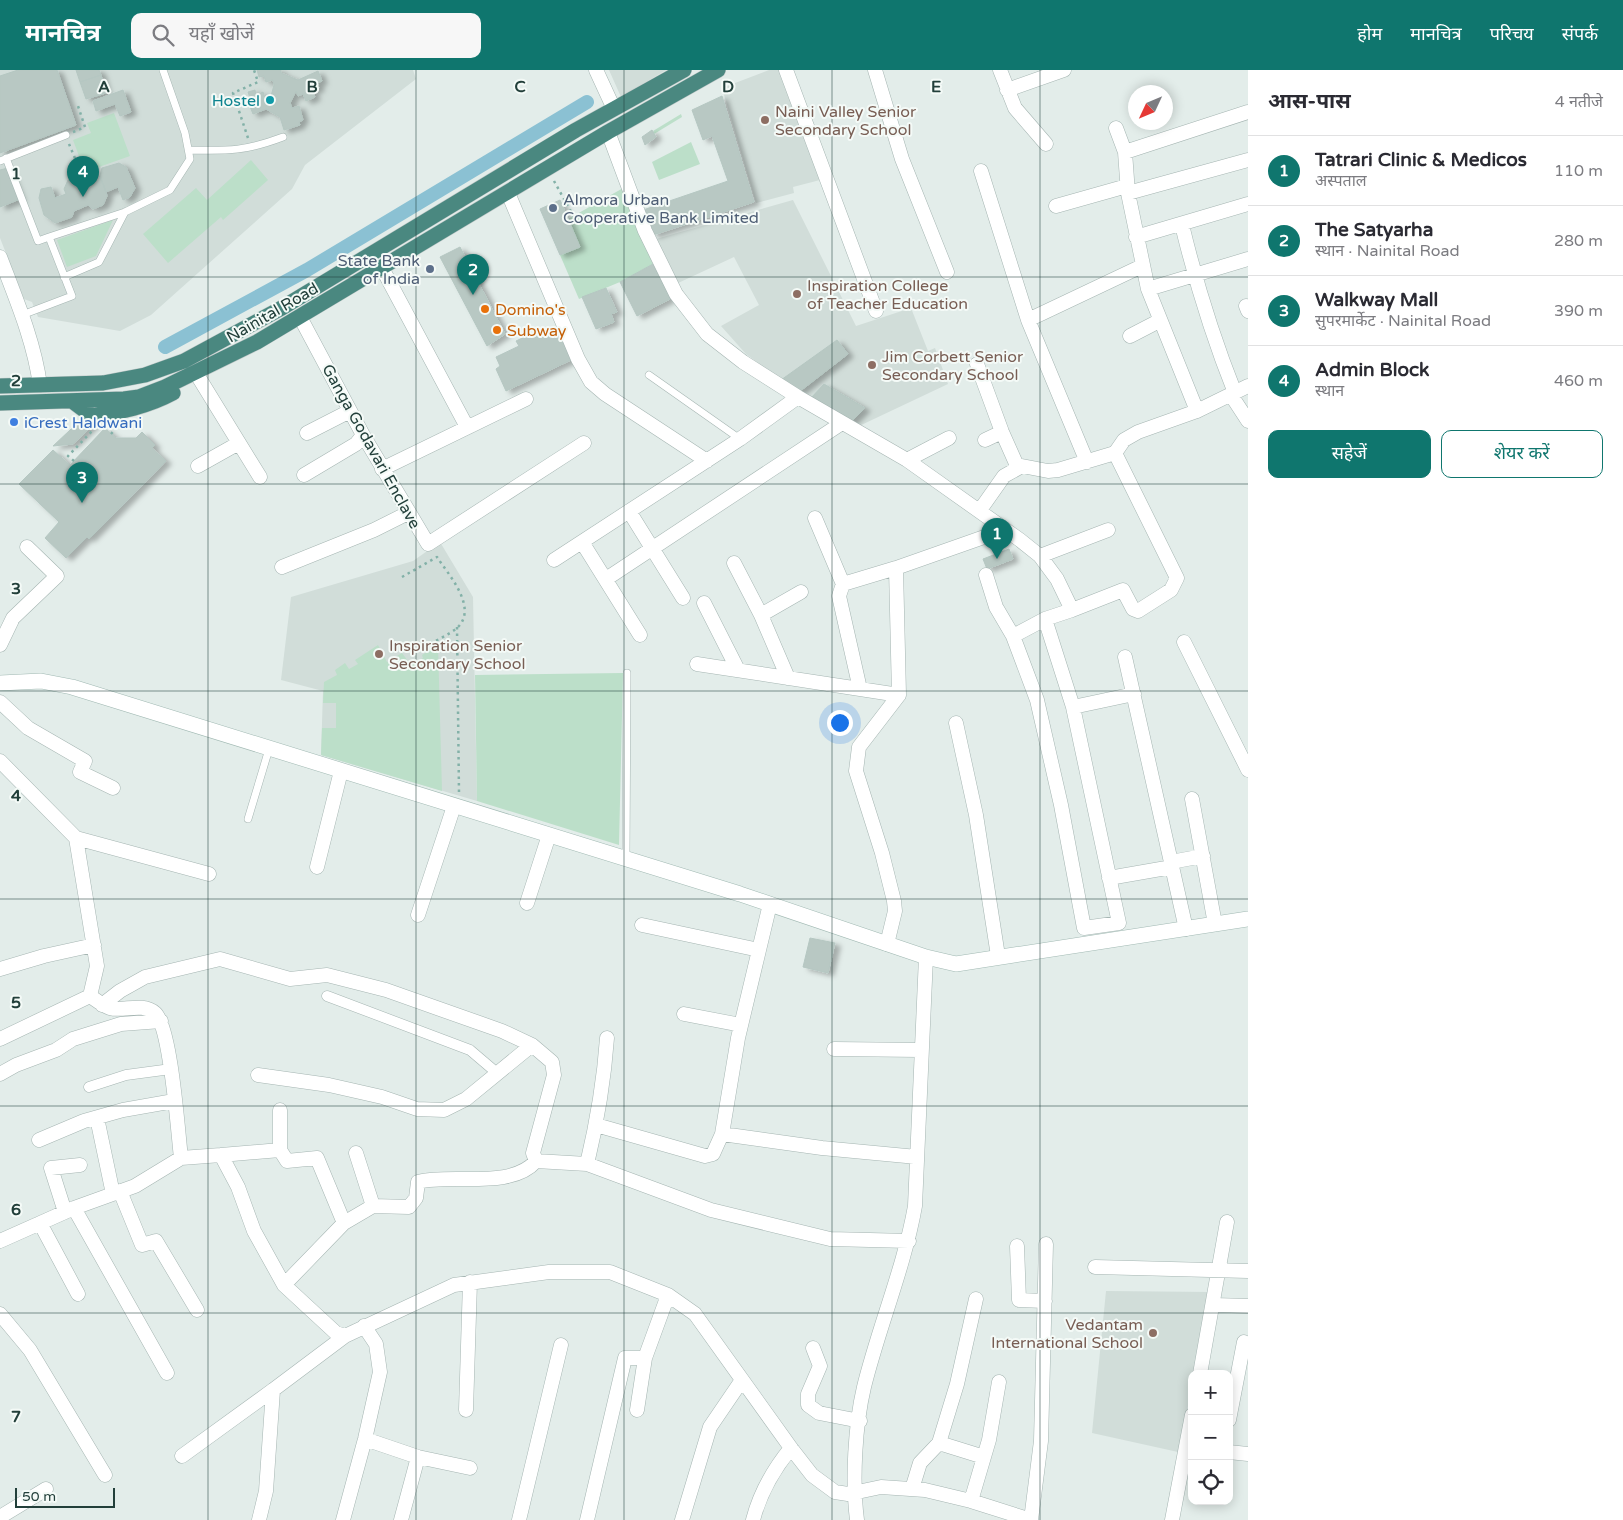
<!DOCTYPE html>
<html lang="hi">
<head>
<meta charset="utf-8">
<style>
  body { margin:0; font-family:"Varela Round","Noto Sans Devanagari",sans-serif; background:#f7f7f7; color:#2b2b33 }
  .controls { position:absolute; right:15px; bottom:15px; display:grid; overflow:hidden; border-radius:10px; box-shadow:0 2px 12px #0003 }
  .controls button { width:45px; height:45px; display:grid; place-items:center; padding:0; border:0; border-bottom:1px solid #e1e1e2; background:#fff; color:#2b2b33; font:25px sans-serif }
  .compass { position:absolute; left:1128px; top:15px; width:45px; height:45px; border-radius:50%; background:#fff; box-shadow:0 2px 12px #0003; rotate:226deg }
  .scale { position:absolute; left:15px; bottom:12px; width:100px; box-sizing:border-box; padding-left:5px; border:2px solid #223f3a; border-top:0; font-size:14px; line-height:18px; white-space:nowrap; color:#223f3a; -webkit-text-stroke:4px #f4faf7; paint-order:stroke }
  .you { position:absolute; left:839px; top:652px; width:18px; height:18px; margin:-12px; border:4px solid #fff; border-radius:50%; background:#1a73e8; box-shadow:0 0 0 8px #1a73e833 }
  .badge { display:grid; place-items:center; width:32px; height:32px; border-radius:50%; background:#0f766e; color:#fff; font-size:16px; font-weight:700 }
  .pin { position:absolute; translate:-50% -41px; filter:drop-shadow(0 1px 2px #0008) }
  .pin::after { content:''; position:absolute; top:26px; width:18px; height:15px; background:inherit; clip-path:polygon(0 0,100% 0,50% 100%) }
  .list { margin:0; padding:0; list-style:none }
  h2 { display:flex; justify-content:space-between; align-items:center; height:65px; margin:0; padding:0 20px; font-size:21px }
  h2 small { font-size:16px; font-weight:400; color:#7c7c81 }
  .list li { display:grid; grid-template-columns:32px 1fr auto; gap:15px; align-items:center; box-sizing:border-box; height:70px; padding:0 20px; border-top:1px solid #e1e1e2 }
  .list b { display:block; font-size:19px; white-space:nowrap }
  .list p { margin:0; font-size:16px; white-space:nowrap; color:#7c7c81 }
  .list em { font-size:16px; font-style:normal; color:#7c7c81 }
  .actions { display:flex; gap:10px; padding:15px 20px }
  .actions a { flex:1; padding:11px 0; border:1px solid #0f766e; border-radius:10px; text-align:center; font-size:18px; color:#0f766e }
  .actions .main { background:#0f766e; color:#fff }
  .icon { flex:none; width:28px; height:28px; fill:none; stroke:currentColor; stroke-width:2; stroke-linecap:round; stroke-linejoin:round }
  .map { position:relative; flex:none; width:1248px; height:1450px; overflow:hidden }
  header { display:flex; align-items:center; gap:30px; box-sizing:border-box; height:70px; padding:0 25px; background:#0f766e; color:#fff }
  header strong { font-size:24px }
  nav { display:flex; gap:28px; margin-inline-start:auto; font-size:18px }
  .search { width:350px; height:45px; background:#f7f7f7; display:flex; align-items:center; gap:12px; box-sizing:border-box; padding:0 18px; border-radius:10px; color:#7c7c81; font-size:19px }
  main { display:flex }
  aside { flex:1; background:#fff }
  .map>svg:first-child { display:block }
  .built { fill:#d1ddd9 }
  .green { fill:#bcdfc9 }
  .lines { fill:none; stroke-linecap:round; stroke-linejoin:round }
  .canal { stroke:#8bc1d3; stroke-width:14 }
  .building { fill:#b8c8c3; stroke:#b5c7c2; filter:url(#shadow) }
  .service-casing { stroke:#a5b5b2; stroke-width:8 }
  .pedestrian-casing { stroke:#a5b5b2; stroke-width:11 }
  .minor-casing { stroke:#a5b5b2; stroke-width:15 }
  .secondary-casing { stroke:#a1b9b3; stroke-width:16 }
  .trunk-casing { stroke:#c1c9c8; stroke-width:16 }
  .path { stroke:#83b1a8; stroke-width:2.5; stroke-dasharray:2.5 4; stroke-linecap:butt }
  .service { stroke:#fff; stroke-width:7 }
  .pedestrian { stroke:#fff; stroke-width:10 }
  .minor { stroke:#fff; stroke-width:14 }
  .secondary { stroke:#fff; stroke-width:15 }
  .trunk { stroke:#4a8880; stroke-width:15 }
  .grid { fill:none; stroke:#223f3a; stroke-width:1; stroke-opacity:0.55 }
  .culture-dot { fill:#0f9aa8; stroke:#f4faf7; stroke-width:2 }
  .education-dot { fill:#8d6e63; stroke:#f4faf7; stroke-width:2 }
  .service-dot { fill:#5c6f8a; stroke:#f4faf7; stroke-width:2 }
  .food-dot { fill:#e8710a; stroke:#f4faf7; stroke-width:2 }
  .shop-dot { fill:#3f7fe0; stroke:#f4faf7; stroke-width:2 }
  .labels { text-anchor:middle; stroke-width:4; stroke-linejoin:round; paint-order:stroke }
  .culture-label { font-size:16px; fill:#0d838f; stroke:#f4faf7; text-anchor:end }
  .education-label { font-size:16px; fill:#785e54; stroke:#f4faf7; text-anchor:start }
  .service-label { font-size:16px; fill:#4e5e75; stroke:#f4faf7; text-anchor:start }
  .food-label { font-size:16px; fill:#c56008; stroke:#f4faf7; text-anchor:start }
  .street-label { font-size:16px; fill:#223f3a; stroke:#f4faf7 }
  .shop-label { font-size:16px; fill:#366cbe; stroke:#f4faf7; text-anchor:start }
  .grid-label { font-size:16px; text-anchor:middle; font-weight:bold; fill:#223f3a; stroke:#f4faf7; stroke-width:4; stroke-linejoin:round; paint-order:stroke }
</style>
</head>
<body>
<header>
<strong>मानचित्र</strong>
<div class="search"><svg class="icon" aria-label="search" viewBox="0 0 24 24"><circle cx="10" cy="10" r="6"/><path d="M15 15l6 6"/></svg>यहाँ खोजें</div>
<nav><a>होम</a><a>मानचित्र</a><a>परिचय</a><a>संपर्क</a></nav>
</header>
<main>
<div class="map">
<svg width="1248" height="1450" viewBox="0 0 1248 1450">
  <defs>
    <filter id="shadow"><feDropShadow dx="5.5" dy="3" stdDeviation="2.5" flood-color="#0004"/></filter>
  </defs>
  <rect width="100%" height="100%" fill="#e3edea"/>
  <path class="built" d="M0 0H413L416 9 305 95 292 119 151 245 120 261 38 247 32 232 24 229 0 168Z
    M609 0H666L621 27Z
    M769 0H781L820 110 793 117 794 123 756 133 722 18Z
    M793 130 856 256 911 238 928 281 935 278 948 314 857 357 781 310 746 284 721 256 759 235 734 187 676 214 656 169Z
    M440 472 473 527 477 731 321 685 323 621 281 610 291 527 413 491Z
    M1106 1221 1212 1222 1195 1304H1192V1318L1178 1382 1092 1363Z"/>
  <path class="green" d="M114 43 130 86 85 102 73 70 91 63 87 53Z
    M681 44 682 47 654 64 653 61Z
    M691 72 700 94 659 110 652 92Z
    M251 90 268 110 223 150 221 147 168 193 143 164 196 118 207 130Z
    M625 117 653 194 620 212 579 229 560 185 580 177 568 149Z
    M113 150 96 186 67 197 57 170Z
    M378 575 387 592 402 583 411 595 423 588 422 585 438 575 442 721 321 685 322 658H336V633H323L324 612 337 605 335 600 345 593 349 599 358 594 355 590Z
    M623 603 619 775 477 731 475 605Z"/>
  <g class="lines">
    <path class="canal" d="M165 277 307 200 587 32"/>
  </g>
  <path class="building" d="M18 0H57L76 55 0 83V6Z
    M76 0H99L101 5 80 12Z
    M257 0H281V3L298 10 318 1 322 11 317 13 319 18 312 21 315 27 306 31 303 24 298 26 296 21 290 33 292 38 299 36 303 50 299 52 300 55 284 60 280 47 266 39 253 44 247 29 250 28 248 22 255 20 256 25 263 22 265 28 271 26 274 15 273 10 266 12 264 6 259 7Z
    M101 5 106 23 86 29 80 12Z
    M123 20 131 42 120 46 115 34 96 41 93 31Z
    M722 26 754 132 653 165 643 140 728 111 712 66 703 70 692 40Z
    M652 60 656 67 645 75 642 67Z
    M119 93 126 97 135 118 130 127 123 130 118 117 106 122 100 106 102 98Z
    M8 98 20 129 0 137V100Z
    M91 102 93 109 100 106 106 122 107 126 103 135 93 139 88 135 74 141 72 147 55 153 44 145 39 128 41 119 51 117 55 128 66 124 64 119 68 110Z
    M560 130 580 177 560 185 540 139Z
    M460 177 505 264 487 276 440 187Z
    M653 194 670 229 637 246 620 212Z
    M606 218 617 242 611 244 614 252 596 259 582 227Z
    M552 260 556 269 562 267 573 289 506 321 496 299 500 296 496 287 519 276 516 271 535 262 537 267Z
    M837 270 848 284 799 322 781 310Z
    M824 314 865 338 850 353 810 329Z
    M86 345 95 353 73 374 53 376Z
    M105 358 116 368H136L142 362 155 375 152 378 166 391 89 469 87 467 66 488 45 468 59 452 19 414 53 380 70 395Z
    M1009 479 1013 489 987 499 983 489Z
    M810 868 835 873 828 903 803 897Z"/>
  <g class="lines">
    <defs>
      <path id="service" d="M190 80C229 81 246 81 283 67
        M6 88 38 171 49 167
        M0 91 66 65
        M64 207 99 192 125 142
        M22 245 72 226 49 167 125 142 170 120 190 89 185 63 163 0
        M649 305 740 369
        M248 749 269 679
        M626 788 627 603"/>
      <path id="pedestrian" d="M327 926 470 980 497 1003
        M89 1017 126 1005 171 999"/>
      <path id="minor" d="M596 0 614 39
        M786 0 876 241
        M875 0 902 89 947 202
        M1000 0 1015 38 1046 74
        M1007 20 1064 0
        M1116 58 1125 82 1128 123 1148 219 1197 341
        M608 62 645 161 676 224 707 264 743 292 798 327 907 390 1020 470 1040 486 1057 509 1072 540 1045 549 1013 566 1037 630 1061 735 1084 858 1119 853 1073 637 1045 549
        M1125 82 1248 42
        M981 101 1028 250 1087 392
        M508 123 578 289 591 312 605 324 707 391
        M1128 123 1248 90
        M1056 136 1127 116
        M1182 155C1196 213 1213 268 1235 323
        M1136 167 1248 134
        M0 187C16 229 34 271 40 315
        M382 198 467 357
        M1148 219 1248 189
        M1246 236 1248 241
        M300 247 363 365 428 474 584 373
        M1028 250 1142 196
        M1130 266 1159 251
        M977 294 1002 362 1018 398
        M196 303 260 407
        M1231 325 1248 351
        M307 363 350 341
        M985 370 1002 362
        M907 390 949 368
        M198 396 239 373
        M382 399 526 329
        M304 405 356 374 363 365
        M980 440 1004 406 1022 396 1048 401 1058 400 1115 383 1124 370 1138 362 1197 341 1248 316
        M629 441 683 528
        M815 448 843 514 839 526 860 619
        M582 472 640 565
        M1040 486 1108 460
        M554 490 740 369 798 327
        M734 493 761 545 788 608
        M282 497 374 460 408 443
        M986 505 996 537 1013 566
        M606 509 842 353
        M843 514 896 498
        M704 533 738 600
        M1072 540 1123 520 1133 539 1138 541 1171 520 1177 508 1115 383
        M761 545 801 522
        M1184 572 1248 700
        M0 575 13 548 57 506 27 477
        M1125 587 1186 859
        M697 594 899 625
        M0 632 28 658 85 691 80 702 113 718
        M1073 637 1134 624
        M956 653 976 745 998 886
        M0 691 76 768 97 896 90 926 0 969
        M1192 729 1215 854
        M76 768 209 804
        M1171 792 1203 786
        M317 797 341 701
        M1109 808 1172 797
        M527 833 549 765
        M418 845 454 736
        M642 855 759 880
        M887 874 895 841 894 831 882 783 856 701 859 677 899 625 896 498 1004 460
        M0 899 44 886 94 875
        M102 935 120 921 145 907 220 889 290 909 327 905 386 920 502 961 532 975 552 992 554 1005 533 1083 536 1091 587 1094 711 1140 830 1169 909 1171
        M684 944 741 955
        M834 979 920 980
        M0 1004 16 995 56 980 73 969 121 954 161 951
        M258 1005 329 1015 382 1027 417 1039 444 1040 466 1029 532 975
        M280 1040V1080
        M97 1048 113 1124
        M596 1055 705 1086 713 1084 722 1064 738 968 770 834
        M722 1064 822 1078 917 1087
        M39 1070 84 1051 123 1040 174 1031
        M356 1083 373 1136
        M221 1085 280 1080 287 1091 317 1088 344 1153
        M181 1088 221 1085 238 1117 254 1161 284 1215 336 1263 345 1266 454 1215 549 1202H610L668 1225 695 1244 791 1378 812 1405 835 1422 848 1424 881 1417 925 1420 971 1431 1031 1450
        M587 1094C597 1052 604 1011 607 968
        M120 1121 142 1175 156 1171 197 1240
        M74 1138 167 1303
        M65 1142 51 1098 80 1095
        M40 1153 78 1224
        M0 1171 74 1138 135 1116 181 1088C178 1063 171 957 155 943 142 932 123 942 110 938 103 936 96 930 90 926
        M1017 1176 1019 1230 1045 1231
        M1095 1197 1248 1201
        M284 1215 344 1153 373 1136 409 1137 416 1128 418 1112C451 1103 511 1120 536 1091
        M1214 1235 1248 1236
        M0 1244 30 1280 105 1405
        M813 1278 820 1296 808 1324V1335L819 1343 860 1351
        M1200 1304 1227 1152
        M466 1340 470 1212
        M637 1340 645 1288
        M1229 1350 1244 1272
        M365 1369 418 1387 470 1398
        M939 1373 984 1387
        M1229 1382 1248 1384
        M182 1386 273 1320
        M912 1419 920 1393 939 1373 957 1314 976 1229
        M971 1431 989 1370 999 1312
        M0 1447 46 1419
        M259 1450 266 1421 273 1320 345 1266
        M343 1450 365 1369 380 1302 376 1274 364 1256
        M401 1450 418 1387
        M519 1450 561 1275
        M587 1450 625 1288H645L668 1225
        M682 1450 710 1357 742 1310
        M753 1450C760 1423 773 1400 791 1378
        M857 1450C852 1411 855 1355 864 1317 879 1256 904 1198 915 1136L926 887
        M1031 1450 1041 1371 1046 1174
        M1172 1450 1192 1345"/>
      <path id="secondary" d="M0 613 41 611 72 617 740 824 926 887 956 894 1248 849"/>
      <path id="trunk" d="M0 316 103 313 145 305 184 291 280 239 576 60 684 0
        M72 331 92 346C121 342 147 337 173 323
        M0 333 124 329 139 327 165 317 257 272 608 62 718 0"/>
    </defs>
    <use href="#service" class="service-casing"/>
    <use href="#pedestrian" class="pedestrian-casing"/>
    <use href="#minor" class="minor-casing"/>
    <use href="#secondary" class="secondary-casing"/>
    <use href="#trunk" class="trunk-casing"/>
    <path class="path" d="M73 62 85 57 78 36
      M248 68 233 23 258 12 254 0
      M69 74 82 105
      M554 111 574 147
      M111 364 117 357
      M74 391 68 386 94 359
      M402 507 437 487C448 504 478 537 458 557 448 566 432 572 420 579
      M457 557 459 723"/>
    <use href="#service" class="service"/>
    <use href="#pedestrian" class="pedestrian"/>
    <use href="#minor" class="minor"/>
    <use href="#secondary" class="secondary"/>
    <use href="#trunk" class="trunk"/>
  </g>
  <path class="grid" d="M208 0V1450M416 0V1450M624 0V1450M832 0V1450M1040 0V1450M0 207H1248M0 414H1248M0 621H1248M0 829H1248M0 1036H1248M0 1243H1248"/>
  <circle class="culture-dot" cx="270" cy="30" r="5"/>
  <g class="education-dot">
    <circle cx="765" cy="50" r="5"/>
    <circle cx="797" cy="224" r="5"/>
    <circle cx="872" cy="295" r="5"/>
    <circle cx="379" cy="584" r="5"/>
    <circle cx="1153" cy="1263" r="5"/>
  </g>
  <g class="service-dot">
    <circle cx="553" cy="138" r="5"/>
    <circle cx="430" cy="199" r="5"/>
  </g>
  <g class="food-dot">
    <circle cx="485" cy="239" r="5"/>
    <circle cx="497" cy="260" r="5"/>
  </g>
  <circle class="shop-dot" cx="14" cy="352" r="5"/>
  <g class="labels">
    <g class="culture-label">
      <text x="260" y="36">Hostel</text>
    </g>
    <g class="education-label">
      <text x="775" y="47">Naini Valley Senior<tspan x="775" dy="18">Secondary School</tspan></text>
      <text x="807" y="221">Inspiration College<tspan x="807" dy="18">of Teacher Education</tspan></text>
      <text x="882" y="292">Jim Corbett Senior<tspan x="882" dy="18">Secondary School</tspan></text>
      <text x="389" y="581">Inspiration Senior<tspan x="389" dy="18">Secondary School</tspan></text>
      <text x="1143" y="1260" text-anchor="end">Vedantam<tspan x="1143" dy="18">International School</tspan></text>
    </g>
    <g class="service-label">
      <text x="563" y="135">Almora Urban<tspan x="563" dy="18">Cooperative Bank Limited</tspan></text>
      <text x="420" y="196" text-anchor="end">State Bank<tspan x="420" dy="18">of India</tspan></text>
    </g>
    <g class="food-label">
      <text x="495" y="245">Domino's</text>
      <text x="507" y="266">Subway</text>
    </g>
    <g class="street-label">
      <text transform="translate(272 242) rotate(-30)" y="6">Nainital Road</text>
      <text transform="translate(372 376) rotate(61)" y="6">Ganga Godavari Enclave</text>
    </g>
    <g class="shop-label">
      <text x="24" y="358">iCrest Haldwani</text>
    </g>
  </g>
  <g class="grid-label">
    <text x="104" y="22">A</text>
    <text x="312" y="22">B</text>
    <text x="520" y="22">C</text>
    <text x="728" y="22">D</text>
    <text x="936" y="22">E</text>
    <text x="16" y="109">1</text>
    <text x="16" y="316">2</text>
    <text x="16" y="524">3</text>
    <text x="16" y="731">4</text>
    <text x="16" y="938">5</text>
    <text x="16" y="1145">6</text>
    <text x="16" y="1352">7</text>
  </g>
</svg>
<div class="controls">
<button>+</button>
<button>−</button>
<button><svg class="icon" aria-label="locate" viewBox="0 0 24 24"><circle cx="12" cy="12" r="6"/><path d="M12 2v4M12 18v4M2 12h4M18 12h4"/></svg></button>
</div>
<svg class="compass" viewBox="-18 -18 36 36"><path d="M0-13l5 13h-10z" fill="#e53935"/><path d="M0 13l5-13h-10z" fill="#7c7c81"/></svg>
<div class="scale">50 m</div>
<div class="you"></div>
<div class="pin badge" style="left:997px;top:489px">1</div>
<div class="pin badge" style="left:473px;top:225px">2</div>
<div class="pin badge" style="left:82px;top:433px">3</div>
<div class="pin badge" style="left:83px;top:127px">4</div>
</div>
<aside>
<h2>आस-पास<small>4 नतीजे</small></h2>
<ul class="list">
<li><span class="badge">1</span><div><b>Tatrari Clinic &amp; Medicos</b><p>अस्पताल</p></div><em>110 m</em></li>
<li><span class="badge">2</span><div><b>The Satyarha</b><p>स्थान · Nainital Road</p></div><em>280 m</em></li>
<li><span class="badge">3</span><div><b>Walkway Mall</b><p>सुपरमार्केट · Nainital Road</p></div><em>390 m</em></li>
<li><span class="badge">4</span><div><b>Admin Block</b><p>स्थान</p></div><em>460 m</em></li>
</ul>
<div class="actions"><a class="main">सहेजें</a><a>शेयर करें</a></div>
</aside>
</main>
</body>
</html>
